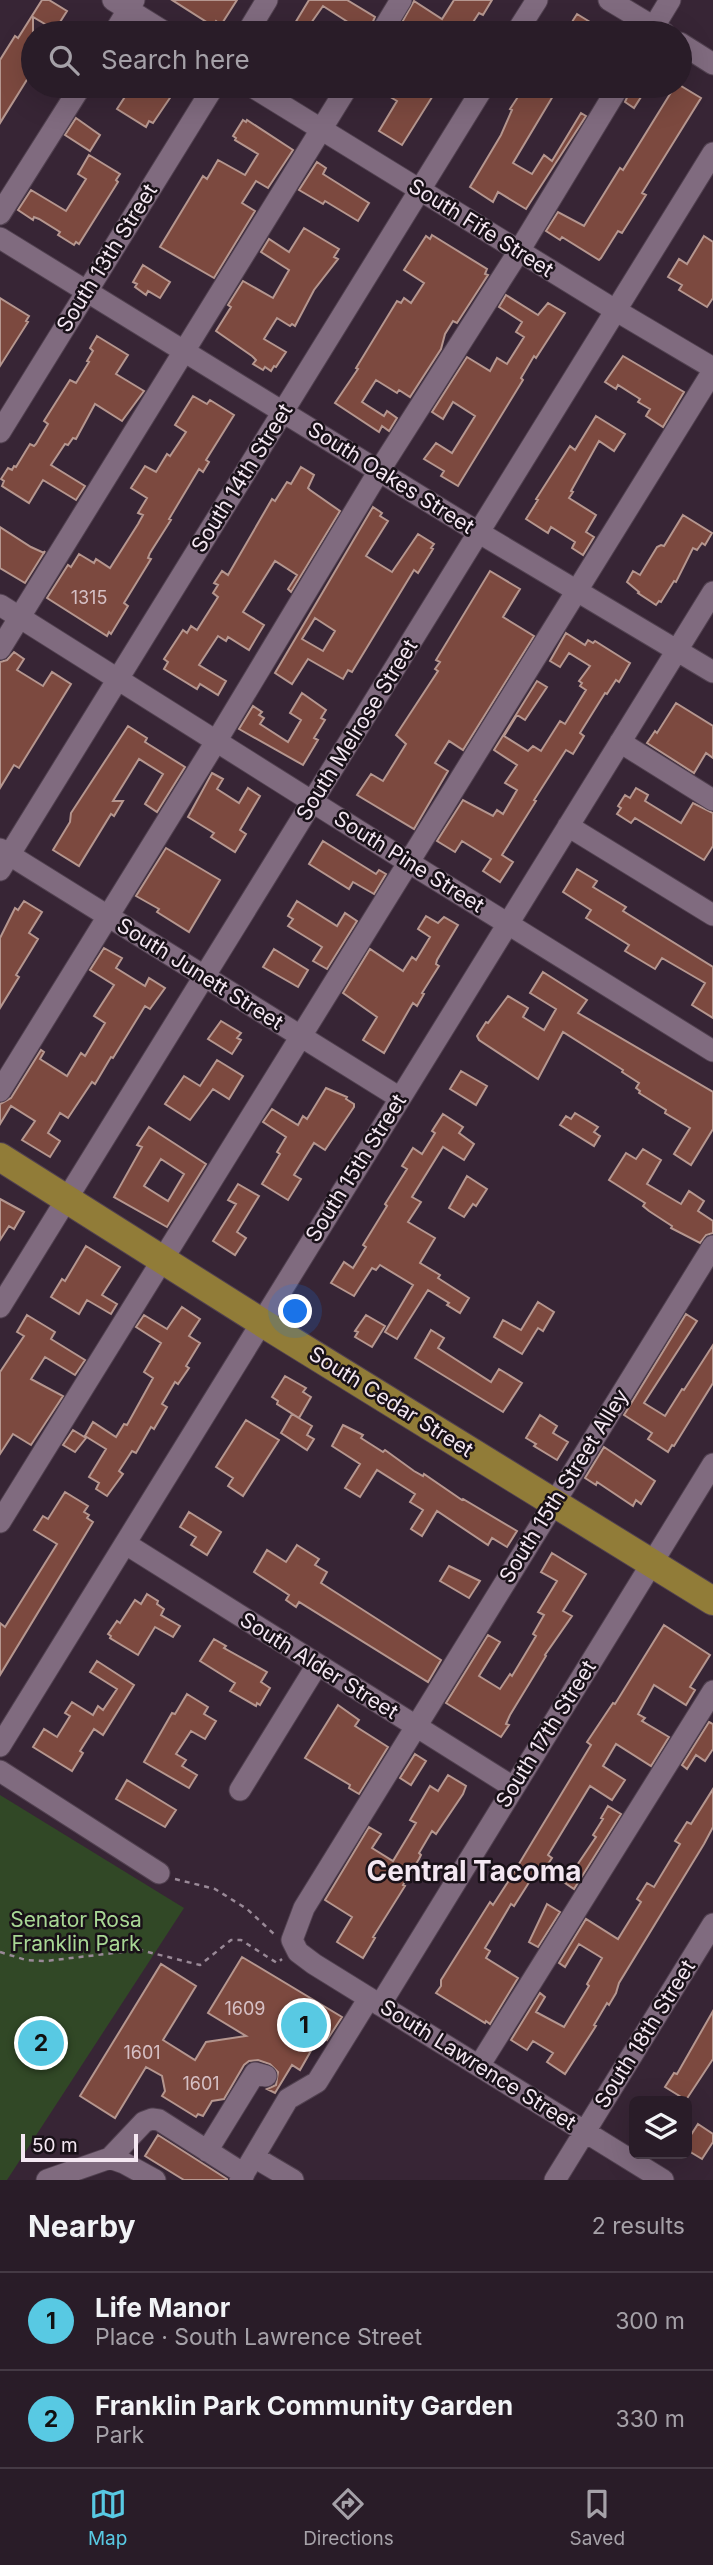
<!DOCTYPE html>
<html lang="en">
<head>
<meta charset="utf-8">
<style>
  body { margin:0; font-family:Inter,sans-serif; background:#312530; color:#f1f3f6 }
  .controls { position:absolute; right:21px; bottom:21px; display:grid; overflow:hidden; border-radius:10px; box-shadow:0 7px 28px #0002 }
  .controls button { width:63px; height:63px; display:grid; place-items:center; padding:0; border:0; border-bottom:2px solid #453a45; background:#291c28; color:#f1f3f6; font:35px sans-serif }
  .scale { position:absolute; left:21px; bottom:18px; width:117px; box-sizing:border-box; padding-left:7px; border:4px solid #f4e7f2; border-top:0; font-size:19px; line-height:24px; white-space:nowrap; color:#f4e7f2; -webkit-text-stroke:5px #191118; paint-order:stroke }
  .you { position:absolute; left:296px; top:1312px; width:24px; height:24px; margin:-18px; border:5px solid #fff; border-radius:50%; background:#1a73e8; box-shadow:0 0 0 10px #1a73e833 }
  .badge { display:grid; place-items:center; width:46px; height:46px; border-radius:50%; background:#58c9e3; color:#111; font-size:23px; font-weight:700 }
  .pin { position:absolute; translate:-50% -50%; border:4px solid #fff; box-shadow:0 2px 7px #0006 }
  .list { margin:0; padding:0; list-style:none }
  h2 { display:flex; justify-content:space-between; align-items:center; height:91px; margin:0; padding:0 28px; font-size:30px }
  h2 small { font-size:23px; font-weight:400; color:#a5a1a8 }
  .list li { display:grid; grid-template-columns:46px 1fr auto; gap:21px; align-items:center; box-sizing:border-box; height:98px; padding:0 28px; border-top:2px solid #453a45 }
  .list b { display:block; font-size:26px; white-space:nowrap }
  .list p { margin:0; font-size:23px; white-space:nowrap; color:#a5a1a8 }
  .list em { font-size:23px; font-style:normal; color:#a5a1a8 }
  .icon { flex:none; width:38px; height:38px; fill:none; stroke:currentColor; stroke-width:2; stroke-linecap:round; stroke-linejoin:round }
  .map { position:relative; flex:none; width:713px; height:2180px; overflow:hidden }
  .search { position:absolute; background:#291c28; box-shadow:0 7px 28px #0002; left:21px; right:21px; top:21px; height:77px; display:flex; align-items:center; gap:18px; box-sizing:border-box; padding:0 24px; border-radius:38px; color:#a5a1a8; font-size:26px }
  .sheet { height:287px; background:#291c28 }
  nav { display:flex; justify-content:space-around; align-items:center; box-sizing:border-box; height:98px; border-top:2px solid #453a45; background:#291c28; font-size:19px; color:#a5a1a8 }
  nav a { display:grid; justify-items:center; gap:4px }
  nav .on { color:#58c9e3 }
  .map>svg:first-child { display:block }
  .green { fill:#314826 }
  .building { fill:#7c493f; stroke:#b5968f; stroke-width:2; fill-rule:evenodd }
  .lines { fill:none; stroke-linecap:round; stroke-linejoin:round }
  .minor-casing { stroke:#514150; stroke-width:23 }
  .major-casing { stroke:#514150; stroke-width:30 }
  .path { stroke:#998997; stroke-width:2.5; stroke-dasharray:5 5; stroke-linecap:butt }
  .minor { stroke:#806b7f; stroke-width:21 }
  .major { stroke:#917c38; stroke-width:28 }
  .labels { text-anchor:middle; stroke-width:5; stroke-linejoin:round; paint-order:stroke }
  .number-label { font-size:18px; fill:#d6c0c5 }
  .street-label { font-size:21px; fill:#f4e7f2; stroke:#191118 }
  .park-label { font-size:21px; fill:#a8d794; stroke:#191118 }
  .district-label { font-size:28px; font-weight:bold; fill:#f4e7f2; stroke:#191118 }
</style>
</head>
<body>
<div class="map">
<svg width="713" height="2180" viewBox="0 0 713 2180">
  <rect width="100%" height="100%" fill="#372535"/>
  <path class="green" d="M0 1795 184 1908 7 2180H0Z"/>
  <path class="building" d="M42 0H49L67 11 55 30 33 17V70L0 123V60L15 36 18 38Z
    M172 0H237L221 25 216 21 213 26Z
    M309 0H347L375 17 368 33H365L323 6 304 33H289Z
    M454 0H492L483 15 479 13 466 33H396L414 1 442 19Z
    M577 14 608 33H565Z
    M132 86H178L153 123 149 121 146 127 117 109Z
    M372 86H439L402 145 379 131 397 101Z
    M525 86H559L513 163 532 174 544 155 552 161 581 113 586 116 526 209 498 192 493 202 470 187 501 135 512 110 510 109Z
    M632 86H648L634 108 625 102Z
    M675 86H681L701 98 642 193 646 195 622 233 618 231 601 258 599 260 562 237 560 240 546 231 558 212 584 226 620 168 623 170Z
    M76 118 100 135 90 151 65 135Z
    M243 120 246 122 247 120 293 150 268 188 256 181 242 203 255 211 214 278 160 247 203 176 207 179 218 160 245 175 258 154 235 140 236 138 233 136Z
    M89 155 120 174 116 180 118 182 79 244 76 242 74 245 58 235 60 232 39 219 34 217 33 220 18 210 31 190 66 211 86 179 78 174Z
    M317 162 326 168 323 174 369 203 358 221 325 201 323 204 299 190Z
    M304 228 339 249 334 257 338 259 314 290 295 326 292 324 290 326 277 318 264 339 286 352 276 367 274 366 271 371 265 367 263 370 253 364 256 360 252 356 216 331 231 307 228 305 243 281 273 298 289 270 261 252 269 239 289 252Z
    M432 235 487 269 485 274 488 275 457 323 453 321 445 334 441 349 410 397 399 390 397 393 376 380 362 402 384 416 387 411 397 418 389 431 382 426 379 432 335 403 358 369 356 368 397 301 401 303 404 298 411 303 424 283 404 270 426 236 430 239Z
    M704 236 713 242V298L707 307 679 290 682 285 668 277 679 259 687 264Z
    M143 265 170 282 160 298 148 291 146 295 135 287 137 284 133 282Z
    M506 295 538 315 548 303 565 313 536 358 534 356 521 378 523 380 458 486 441 476 444 471 424 459 436 443 452 453 475 416 453 402 443 419 432 412 467 357 490 371 497 358 507 364 524 337 516 332 522 322 499 307Z
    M0 298 29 316 26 321 28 322 0 366Z
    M97 336 128 355 116 374 144 391 122 421 95 404 76 439 73 438 68 445 65 444 51 465 85 486 76 500 43 480 29 503 2 486 4 481 1 479 8 468 12 470 14 466 16 467 30 444 34 446 36 444 48 424 44 421 70 380 76 383 89 362 87 361 93 351 90 348Z
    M623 356 684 392 663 427 646 416 650 409 638 402 640 399 618 385 616 389 605 382Z
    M193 396 207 404 210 400 234 415 206 460 209 462 203 472 199 469 169 519 171 520 150 553 148 558 151 559 124 603 128 606 111 634 109 632 107 636 47 598 68 565 71 567 79 554 94 563 96 559 110 568 138 524 143 515 138 513 147 498 131 488 145 466 156 472 167 454 170 456 186 432 175 425Z
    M596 416 625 434 614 451 599 441 571 491 573 492 569 498 596 515 586 532 594 537 583 555 572 548 575 542 551 527 548 533 526 519 538 500 536 499 570 446 575 450Z
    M301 467 314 475 308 488 310 490 340 511 291 592 288 589 297 575 275 561 243 612 264 625 249 650 228 637 226 641 218 636 199 665 226 681 218 695 200 684 197 689 164 669 168 662 164 659 183 630 187 633 191 626 197 630 218 597 213 593 218 585 214 583 222 571 228 575 272 499 275 501 287 482 291 484Z
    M373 507 382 513 380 516 388 521 366 556 392 572 418 534 434 544 431 548 433 549 418 573 414 570 352 672 348 670 343 679 308 659 292 684 275 673ZM315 618 335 631 323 651 302 639Z
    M683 515 712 533 705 545 702 543 697 550 693 548 676 582 674 581 661 602 659 601 656 605 638 593 639 592 627 582 633 571 640 575 657 547 661 545 664 546Z
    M0 527 31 547 44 553 45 551 25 583 0 568Z
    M490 571 520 589 503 617 534 636 463 750 449 741 435 763 448 771 414 829 357 795 371 774 383 781 406 744 396 735 438 671 435 669 440 662 436 660Z
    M566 633 585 645 588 640 593 643 595 641 630 663 619 682 616 680 607 694 605 693 580 733 584 736 573 754 566 750 534 800 536 801 502 855 513 862 500 882 483 871 491 859 462 841 455 852 437 841 463 800 493 816 497 810 503 814 517 790 505 783 517 765 494 750 537 681 547 687 525 720 517 715 504 736 528 751 533 746 541 751 560 721 565 724 586 690 580 686 582 683 579 681 590 666 569 653 560 667 550 661Z
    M14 652 24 659 17 670 43 686 52 672 71 684 19 768 14 765 0 788V662L7 660Z
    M302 693 326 710 321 718 325 720 314 738 318 740 303 765 239 729 253 706 262 712 259 715 264 718 260 724 288 742 301 720 290 713Z
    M676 703 713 726V758L706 753 694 773 647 743 655 731 657 733Z
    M128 726 147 738 145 742 185 767 157 812 145 804 163 774 139 759 113 801H123L114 816 111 814 79 866 53 850 70 822 71 813Z
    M212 773 223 779 217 789 239 803 248 788 260 796 240 830 246 834 235 852 211 837 214 833 188 817Z
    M636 788 648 795 645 801 681 823 693 803 713 813V846L704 860 635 818 631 823 617 814 621 808 618 806 625 795 630 798Z
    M323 841 376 874 379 870 386 874 374 894 353 882 349 889 309 864Z
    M166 848 220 880 189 932 157 912 159 909 136 896Z
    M577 869 597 881 593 887 626 907 623 911 713 967V1018L692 1005 705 983 662 958 655 969 625 951 629 945 586 918 591 910 563 892Z
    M24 901 42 912 29 933 38 939 16 975 19 977 0 1008V938L15 908 18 910Z
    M297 901 337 926 345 913 357 921 327 969 313 961 322 947 288 926 293 919 288 916Z
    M426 916 438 923 444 917 458 925 437 960 436 964 439 966 422 993 424 994 417 1006 413 1003 410 1008 384 1053 363 1040 377 1017 343 993 370 949 403 971 412 957 416 960 430 937 418 929Z
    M104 948 122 958 116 968 145 986 149 978 165 988 150 1009 145 1006 113 1058 111 1057 95 1084 92 1082 68 1118 60 1113 48 1133 60 1141 50 1157 22 1140 35 1121 11 1106 0 1124V1104L11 1098 41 1050 44 1052 40 1059 67 1076 81 1053 85 1056 105 1023 94 1016 114 985 90 970Z
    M274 949 308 970 298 987 263 967Z
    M543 972 587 1000 578 1013 713 1092V1129L691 1165 674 1154 690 1128 665 1113 666 1110 639 1093 640 1091 636 1088 639 1083 622 1072 623 1070 563 1032 538 1079 479 1040 477 1036 486 1022 488 1023 508 996 528 1008 523 1017 544 1030 556 1009 530 993Z
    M221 1021 241 1033 237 1038 241 1040 232 1054 208 1039Z
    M217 1060 243 1076 229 1099 213 1089 190 1120 165 1104 184 1076 200 1086Z
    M461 1071 487 1086 476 1105 450 1089Z
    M326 1088 347 1097 346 1099 354 1104V1107L325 1150 314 1143 294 1175 301 1179 288 1200 262 1184 280 1154 277 1152 286 1137 263 1122 272 1109 298 1125 303 1116 307 1119Z
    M575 1113 598 1127 594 1132 600 1136 594 1146 560 1125 566 1116 571 1119Z
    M443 1114 463 1127 459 1133 474 1144 464 1160 443 1147 412 1197 421 1202 408 1222 435 1238 420 1263 440 1275 438 1278 469 1298 460 1313 447 1305 449 1303 428 1290 397 1339 385 1332 413 1285 380 1265 376 1270 372 1268 354 1296 331 1283 344 1262 353 1268 366 1247 363 1245 387 1206 385 1204 407 1169 402 1166 413 1148 422 1154 435 1133 432 1131Z
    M149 1127 206 1164 167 1227 114 1197 142 1147 137 1145ZM161 1159 184 1174 168 1201 144 1186Z
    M643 1149 661 1160 647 1184 681 1204 689 1191 704 1201 698 1211 713 1221V1233L706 1235 700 1243 671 1228 672 1226 649 1211 643 1206 645 1203 609 1180 626 1153 636 1159Z
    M467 1176 487 1189 476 1206 473 1204 464 1217 449 1208Z
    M238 1184 259 1196 237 1232 246 1238 235 1255 213 1241 236 1204 228 1200Z
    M0 1199 24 1212 14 1229 9 1226 0 1240Z
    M86 1246 120 1267 102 1295 117 1304 111 1314 87 1300 79 1314 51 1297 62 1279 65 1281Z
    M538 1302 554 1312 543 1331 538 1328 522 1354 494 1337 503 1320 521 1330Z
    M182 1307 200 1319 189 1336 200 1343 186 1366 189 1368 178 1384 175 1382 162 1404 167 1407 154 1429 151 1427 136 1453 132 1451 119 1471 123 1474 107 1496 96 1489 99 1483 89 1477 106 1449 85 1436 93 1422 116 1437 124 1424 127 1425 153 1378 144 1372 161 1343 136 1327 144 1315 167 1329Z
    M686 1314 697 1321 644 1403 665 1416 682 1389 684 1390 713 1345V1383L674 1446 672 1445 668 1452 648 1439 652 1433 624 1415Z
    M27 1315 55 1332 51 1339 85 1360 75 1375 45 1357 31 1379 63 1396 31 1445 13 1434 0 1454V1372L24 1336 17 1332Z
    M366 1315 385 1326 372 1347 355 1337 358 1332 355 1331Z
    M431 1330 444 1338 438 1348 491 1382 499 1369 522 1383 503 1412 415 1358Z
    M285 1376 306 1388 303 1392 311 1397 299 1418 277 1404 278 1401 272 1397Z
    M292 1414 312 1426 307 1435 314 1439 307 1450 281 1433Z
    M540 1415 557 1426 553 1433 568 1442 557 1460 534 1446 536 1444 526 1438Z
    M246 1420 279 1440 243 1496 228 1486 233 1478 216 1467Z
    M343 1425 363 1435 361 1438 383 1452 385 1450 414 1471 423 1476 424 1474 462 1500 463 1499 517 1531 507 1547 492 1538 488 1545 437 1511 422 1536 411 1529 423 1510 410 1502 415 1494 377 1470 360 1497 345 1488 360 1464 332 1446Z
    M73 1430 86 1438 75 1452 63 1445Z
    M604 1447 655 1481 641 1504 636 1500 633 1506 597 1482 596 1485 585 1478Z
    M65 1492 88 1506 84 1512 89 1515 87 1518 93 1522 0 1675V1623L5 1627 57 1544 34 1530 43 1516 48 1519Z
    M189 1512 221 1532 207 1555 191 1545 196 1537 180 1527Z
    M297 1545 319 1559 315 1565 327 1572 321 1583 441 1660 428 1682 299 1602 296 1607 286 1600 289 1595 254 1572 267 1550 286 1562Z
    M552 1553 586 1574 563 1611 572 1616 545 1655 546 1656 510 1715 506 1724 509 1725 501 1737 446 1703 488 1635 500 1642 479 1676 500 1689 510 1674 512 1676 536 1636 533 1634 544 1615 538 1612 557 1581 541 1572Z
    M449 1566 480 1581 469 1598 440 1581Z
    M147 1594 158 1601 157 1604 164 1609 161 1615 180 1626 173 1637 155 1627 138 1655 110 1638 111 1636 108 1634 117 1621 120 1623 135 1600 141 1604Z
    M664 1625 710 1655 690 1687 695 1690 686 1705 654 1685 638 1714 645 1718 642 1721 669 1737 651 1766 616 1744 603 1766 625 1780 612 1800 590 1786 548 1855 552 1858 540 1876 535 1873 514 1906 511 1904 485 1948 490 1951 486 1958 518 1978 490 2024 486 2021 485 2023 436 1993 441 1986V1980L490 1902 493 1905 511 1877 591 1745 587 1742 613 1703 615 1704Z
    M214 1639 226 1646 224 1648 267 1672 261 1682 270 1688 260 1705 257 1703 256 1706 230 1691 235 1683 200 1661Z
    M97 1661 134 1685 103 1735 94 1729 80 1751 83 1753 72 1771 33 1747 44 1729 57 1737 70 1716 65 1713 72 1702 93 1715 98 1706 103 1710 117 1689 90 1672Z
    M187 1694 208 1707 204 1714 216 1721 205 1739 191 1731 176 1754 186 1760 182 1766 197 1775 189 1788 144 1762 172 1713 175 1714Z
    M338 1705 359 1720 355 1726 388 1747 359 1794 349 1788 350 1785 305 1758Z
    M709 1722 713 1724V1749L705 1761 696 1755 687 1769 682 1765Z
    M415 1754 426 1761 411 1785 400 1778Z
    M448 1775 466 1786 463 1794 436 1834 432 1831 419 1853 421 1855 419 1859 403 1885 405 1886 373 1937 375 1938 363 1958 337 1942 352 1917 325 1900 369 1827 381 1834 372 1848 393 1861 416 1823 410 1820 430 1786 438 1791Z
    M127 1780 176 1810 165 1827 116 1799Z
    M713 1789V1827L704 1844 619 1983 616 1993 609 2005 607 2003 594 2025 596 2026 565 2074 547 2062 553 2053 533 2041 527 2050 511 2040 540 1993 545 1997 536 2012 564 2027 589 1986 587 1984 602 1958 579 1944 565 1967 559 1963 586 1919 618 1939 641 1902 637 1899 647 1883 654 1887 680 1844 675 1841 687 1822 691 1824Z
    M608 1806 621 1814 574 1889 565 1883 596 1837 593 1835 603 1819 601 1818Z
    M547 1904 560 1912 538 1947 529 1942Z
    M242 1957 342 2017 327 2040 320 2035 300 2070 292 2065 275 2093 267 2089 276 2085 278 2072 270 2064 258 2060 249 2061 244 2065 224 2099 212 2101 203 2116 198 2114 196 2117 162 2096 165 2091 162 2076 146 2067 115 2118 80 2096 161 1964 196 1986 163 2040 195 2060 206 2042 246 2036 208 2013Z
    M713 2011V2059L686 2100 665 2087 674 2073 677 2074Z
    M698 2124 713 2134V2142L702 2159 687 2150V2141Z
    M158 2135 227 2179V2180H184L145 2156Z"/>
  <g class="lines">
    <defs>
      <path id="minor" d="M113 0 166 33
        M609 0 664 33
        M114 33 134 0
        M247 33 267 0
        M381 33 401 0
        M516 33 537 0
        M650 33 670 0
        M680 43 713 64
        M251 86 615 310 713 368
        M0 214 81 86
        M0 238 478 532 713 672
        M0 432 214 86
        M0 605 408 862 713 1051
        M0 649 348 86
        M620 742 713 800
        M568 826 713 915
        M0 849 400 1098
        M0 870 484 86
        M0 1091 217 740 379 471 519 251 619 86
        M0 1307 713 153
        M0 1522 713 371
        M126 1544 513 1787
        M0 1746 713 592
        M0 1771 159 1873
        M240 1790 317 1665
        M380 2005 713 1464
        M479 2066 713 1691
        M207 2151 255 2073 266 2076
        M254 2157 293 2180
        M110 2158 124 2163 155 2180
        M47 2180 110 2158 144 2122 152 2119 159 2120 244 2174
        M240 2180 288 2099 317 2082 369 1998
        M555 2180 713 1924
        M663 2180 314 1964 298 1952 292 1940 304 1908 713 1246"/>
      <path id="major" d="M0 1157 261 1322 713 1601"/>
    </defs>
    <use href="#minor" class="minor-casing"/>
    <use href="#major" class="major-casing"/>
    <path class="path" d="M175 1879 215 1889 247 1909 274 1934
      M0 1952 26 1960 46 1961 140 1950 200 1965 231 1940H241L277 1963 282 1959"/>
    <use href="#minor" class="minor"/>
    <use href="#major" class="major"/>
  </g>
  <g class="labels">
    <g class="number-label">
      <text x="89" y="604">1315</text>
      <text x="245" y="2015">1609</text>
      <text x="142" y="2059">1601</text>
      <text x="201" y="2090">1601</text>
    </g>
    <g class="street-label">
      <text transform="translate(481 228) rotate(32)" y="7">South Fife Street</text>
      <text transform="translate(107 258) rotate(-58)" y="7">South 13th Street</text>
      <text transform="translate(242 478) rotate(-58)" y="7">South 14th Street</text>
      <text transform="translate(391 478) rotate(32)" y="7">South Oakes Street</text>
      <text transform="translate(357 730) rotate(-58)" y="7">South Melrose Street</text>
      <text transform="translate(409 862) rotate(32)" y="7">South Pine Street</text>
      <text transform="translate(200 974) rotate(32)" y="7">South Junett Street</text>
      <text transform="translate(356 1168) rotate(-58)" y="7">South 15th Street</text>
      <text transform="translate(391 1402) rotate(32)" y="7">South Cedar Street</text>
      <text transform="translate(564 1486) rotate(-58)" y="7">South 15th Street Alley</text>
      <text transform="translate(319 1666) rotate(32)" y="7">South Alder Street</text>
      <text transform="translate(546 1734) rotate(-58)" y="7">South 17th Street</text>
      <text transform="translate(645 2034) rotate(-58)" y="7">South 18th Street</text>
      <text transform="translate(478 2065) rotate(32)" y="7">South Lawrence Street</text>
    </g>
    <g class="park-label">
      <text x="76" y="1927">Senator Rosa<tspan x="76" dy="24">Franklin Park</tspan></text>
    </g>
    <g class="district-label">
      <text x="474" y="1881">Central Tacoma</text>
    </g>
  </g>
</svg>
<div class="controls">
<button><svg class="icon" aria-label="layers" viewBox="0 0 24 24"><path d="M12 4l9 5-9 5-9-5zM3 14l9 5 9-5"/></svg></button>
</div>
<div class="scale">50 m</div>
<div class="you"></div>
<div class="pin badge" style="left:304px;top:2025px">1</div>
<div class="pin badge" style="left:41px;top:2043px">2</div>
<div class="search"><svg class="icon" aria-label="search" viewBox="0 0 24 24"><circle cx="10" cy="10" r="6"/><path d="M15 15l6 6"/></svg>Search here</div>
</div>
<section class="sheet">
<h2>Nearby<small>2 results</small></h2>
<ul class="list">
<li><span class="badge">1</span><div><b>Life Manor</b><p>Place · South Lawrence Street</p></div><em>300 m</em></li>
<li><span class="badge">2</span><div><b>Franklin Park Community Garden</b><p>Park</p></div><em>330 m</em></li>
</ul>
</section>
<nav>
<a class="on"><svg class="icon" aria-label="map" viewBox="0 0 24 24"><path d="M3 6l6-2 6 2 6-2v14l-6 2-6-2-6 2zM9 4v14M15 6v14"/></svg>Map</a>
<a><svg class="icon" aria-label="directions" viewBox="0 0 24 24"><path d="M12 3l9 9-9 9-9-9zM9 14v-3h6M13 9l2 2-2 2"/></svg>Directions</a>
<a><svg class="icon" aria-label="saved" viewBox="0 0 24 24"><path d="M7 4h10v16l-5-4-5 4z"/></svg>Saved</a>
</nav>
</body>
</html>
